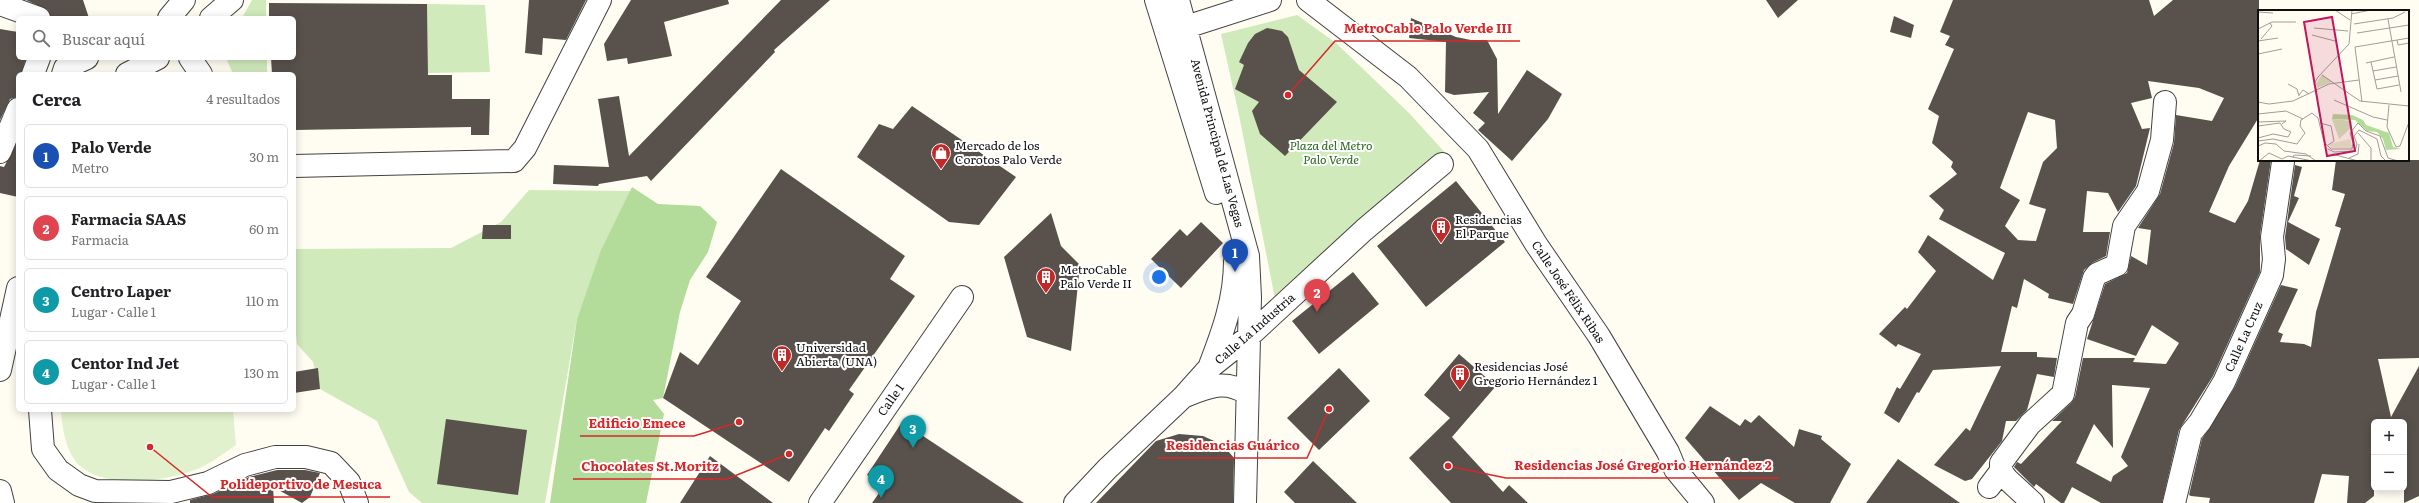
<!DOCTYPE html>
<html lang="es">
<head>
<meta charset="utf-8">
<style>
  body { margin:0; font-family:Literata,serif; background:#f2f2f2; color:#202124 }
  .controls { position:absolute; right:12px; bottom:12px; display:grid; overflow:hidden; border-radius:6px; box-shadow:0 2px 10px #0003 }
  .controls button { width:36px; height:36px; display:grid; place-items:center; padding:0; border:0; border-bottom:1px solid #e0e0e0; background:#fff; color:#202124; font:20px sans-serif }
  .you { position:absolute; left:1159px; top:277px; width:14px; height:14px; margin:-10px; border:3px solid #fff; border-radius:50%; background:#1a73e8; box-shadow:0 0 0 6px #1a73e833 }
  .badge { display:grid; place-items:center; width:26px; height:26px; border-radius:50%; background:#2563eb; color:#fff; font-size:13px; font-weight:700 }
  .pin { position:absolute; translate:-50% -33px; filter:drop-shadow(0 1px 2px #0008) }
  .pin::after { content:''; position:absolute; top:21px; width:14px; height:12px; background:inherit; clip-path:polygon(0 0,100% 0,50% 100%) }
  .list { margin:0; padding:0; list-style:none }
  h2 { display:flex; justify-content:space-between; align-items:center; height:52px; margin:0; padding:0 16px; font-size:17px }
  h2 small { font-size:13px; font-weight:400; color:#757577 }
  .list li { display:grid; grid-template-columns:26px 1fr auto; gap:12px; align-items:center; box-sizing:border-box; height:64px; margin:0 8px 8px; padding:0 8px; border:1px solid #e0e0e0; border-radius:6px }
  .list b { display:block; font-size:15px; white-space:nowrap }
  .list p { margin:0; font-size:13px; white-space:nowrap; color:#757577 }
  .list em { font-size:13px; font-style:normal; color:#757577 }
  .icon { flex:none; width:22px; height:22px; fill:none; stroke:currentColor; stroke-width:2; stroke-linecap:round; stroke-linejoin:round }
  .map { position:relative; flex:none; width:2419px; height:503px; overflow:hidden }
  .search { position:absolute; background:#fff; box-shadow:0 2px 10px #0003; left:16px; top:16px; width:280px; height:44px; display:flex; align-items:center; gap:10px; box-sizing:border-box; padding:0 14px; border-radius:6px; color:#757577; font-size:15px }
  .panel { position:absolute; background:#fff; box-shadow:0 2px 10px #0003; left:16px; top:72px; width:280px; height:340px; border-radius:6px }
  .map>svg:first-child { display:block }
  .green { fill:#d0eabb }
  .forest { fill:#b3db9a }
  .pitch { fill:#e2f1cd }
  .building { fill:#58514c; fill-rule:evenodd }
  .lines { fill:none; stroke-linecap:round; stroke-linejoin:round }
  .minor-casing { stroke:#424242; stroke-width:24 }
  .minor { stroke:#fff; stroke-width:22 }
  .labels { text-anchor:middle; stroke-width:4; stroke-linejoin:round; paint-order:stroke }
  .street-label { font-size:12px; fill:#0f0f0f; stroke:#fff }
  .poi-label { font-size:12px; fill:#0f0f0f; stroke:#fff; text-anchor:start }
  .park-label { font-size:12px; font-style:italic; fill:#2a681f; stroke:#fff }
  .inset-road { fill:none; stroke:#9f9e97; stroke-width:1 }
  .view { fill:#c2185b; fill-opacity:0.15; stroke:#c2185b; stroke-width:2 }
  .inset-edge { fill:none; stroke:#0f0f0f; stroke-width:2 }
  .leader { fill:none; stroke:#d62828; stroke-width:1.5 }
  .callout-dot { fill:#d62828; stroke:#fff; stroke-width:1.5 }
  .callout-label { font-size:13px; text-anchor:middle; font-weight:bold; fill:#d62828; stroke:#fff; stroke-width:4; stroke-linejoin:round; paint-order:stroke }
</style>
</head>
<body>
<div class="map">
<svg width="2419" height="503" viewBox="0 0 2419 503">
  <rect width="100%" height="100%" fill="#fffdf2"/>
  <path class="green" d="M252 0H266V18H242Z
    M427 4 485 5 490 72 428 73Z
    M1297 15 1336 43 1409 113 1449 157 1276 304 1239 115 1221 34Z
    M226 58H267V74H233Z
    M529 190 631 191 603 246 577 319 545 503H422L409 492 377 421 320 389 313 362 297 344 294 314V249L451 248 501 222Z"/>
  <path class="forest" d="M632 187 658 204 700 206 717 222 708 252 690 280 680 312 663 398 653 400 664 414 646 503H550L577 319 601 250Z"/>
  <path class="pitch" d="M61 410H233L236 445C224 453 213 462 200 468 169 481 107 490 80 466 66 453 62 428 61 410Z"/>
  <path class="building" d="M26 0H83L89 18H51L48 10Z
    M529 0H586L566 40 543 38 542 55 525 53Z
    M631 0H728L729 4 664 22 672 56 628 64 627 58 607 61 604 44Z
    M781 0H830L774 50 775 52 651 181 647 176 599 184 598 186 553 184 554 165 609 167 598 99 619 96 629 156Z
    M1766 0H1798L1778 18Z
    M1953 0H2149L2154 16 2173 0H2259V117L2229 166 2209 212 2235 223 2248 201 2260 160H2271L2260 235V272L2213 376 2179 430 2162 503H2101L2072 487 2064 503H2061L2036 484 2034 487 2014 467 2017 462 2021 464 2062 421H2052L2071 403 2075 397 2083 358H2135L2133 362 2166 364 2179 343 2152 325 2136 356 2087 339 2105 284 2127 273 2131 256 2147 265 2151 230 2138 228 2160 194 2174 143 2176 115 2212 121 2224 98 2199 88 2148 81 2152 98 2131 103 2142 129 2150 128 2136 186 2118 212 2108 193 2087 191 2083 232H2110L2106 256 2092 263 2084 270 2073 304 2048 298 2049 294 2024 279 2017 308 2012 306 2001 352H2037V357L2057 358 2054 377 2037 374 2027 410 2016 421H2006L2002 441 1972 479 1965 481 1934 465 1966 428 1970 431 2001 366 1933 370 1919 393 1917 392 1899 423 1884 413 1897 387 1900 389 1921 354 1898 344 1896 347 1879 334 1905 307 1907 309 1936 271 1918 252 1928 235 1993 280 2005 253 1939 219 1944 210 1929 196 1957 174 1951 167 1953 162 1932 143 1939 116 1928 109 1954 49 1945 45 1950 36 1940 32ZM2028 112 2055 120 2057 148 2043 162 2029 204 2046 209 2036 241 2018 240 2005 226 2020 200 2000 188ZM2112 385 2150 388 2121 457 2128 466 2113 476 2111 482 2076 463 2094 424 2113 448Z
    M269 3 427 4 428 75H452V99H490L489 135H471V127L294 130V74H272L271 58H294V18H269Z
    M1894 16 1914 25 1911 38 1890 32Z
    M1411 18 1456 37 1471 40H1487L1497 59 1498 114 1527 70 1562 94 1548 119 1512 161 1478 130 1485 123 1473 113 1489 92 1454 95 1445 92 1446 42 1409 38Z
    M1267 28 1282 31 1288 37 1299 70 1337 102 1285 156 1260 134 1252 111 1259 102 1235 89 1244 65 1239 62 1248 43 1255 34Z
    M0 29 18 32V58H26L21 74H18V97L10 99 0 120Z
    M912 106 1016 177 979 225 949 222 857 157 879 124 893 129Z
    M18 141V197L0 193V166L4 167Z
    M2336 160H2419V358L2378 359 2391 417 2419 366V496L2404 503V422H2374V496L2365 503H2347L2349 476 2322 474 2314 503H2209L2210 498 2191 496 2189 495 2202 439 2235 387 2281 285 2298 289 2278 332 2283 334 2280 342 2304 344 2311 347 2316 312 2341 228 2335 226 2345 194 2332 190Z
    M2295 165 2302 167 2294 196 2299 198 2288 222 2320 239 2309 265 2286 249 2285 237Z
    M781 169 905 256 890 279 915 296 849 390 854 394 829 431 825 428 789 482 663 398 680 352 698 365 741 301 706 277Z
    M1456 181 1505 242 1426 307 1377 246Z
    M1051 213 1061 246 1080 265 1071 351 1027 337 1004 257Z
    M1201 222 1223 243 1181 288 1151 259 1180 229 1187 236Z
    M483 225H511V239H482Z
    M1353 272 1379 304 1319 354 1292 321Z
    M1459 354 1496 386 1452 437 1503 492 1509 485 1528 503H1451L1409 458 1450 418 1424 395Z
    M318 368 320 389 294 393V372Z
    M1339 368 1370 401 1319 450 1287 418Z
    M1710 406 1740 426 1745 419 1751 423 1759 415 1794 447 1799 429 1822 436 1821 439 1851 464 1830 503H1795L1761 483 1739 500 1685 438Z
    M446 419 527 430 518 495 437 484Z
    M902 422 1024 503H872L884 486 867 475Z
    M1179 434 1203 436 1223 445 1234 458 1233 503H1096L1156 441Z
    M710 456 773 503H680Z
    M1898 459 1905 464 1960 503H1866Z
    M1313 461 1357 503H1295L1284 492Z
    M277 470H305L320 473 310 497 302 503 273 487 274 503H190V500L213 494 249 477Z"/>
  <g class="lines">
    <defs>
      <path id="minor" d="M1156 0 1216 193
        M1178 0 1248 256 1250 297 1245 503
        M1308 0 1408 77 1478 149 1536 244 1599 336 1668 452 1675 469 1703 503
        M0 4 39 18
        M169 18 184 0
        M211 18 232 0
        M1172 23 1186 27 1270 0
        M190 58 201 74
        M33 74 39 58
        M63 74 65 68 87 58
        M127 74 158 58
        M0 152 18 109
        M294 166 514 161 525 148 600 0
        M1209 368C1223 332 1235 299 1235 261
        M0 370 18 288
        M1185 396C1207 387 1225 379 1246 393
        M40 410 43 449 58 470 79 485 95 491 171 492 208 483 245 465 275 457H306L331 463 349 482 357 503
        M2001 471 2007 479 2033 503
        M1989 487 2001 471V463L2030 424 2063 394 2077 323 2083 314 2094 278 2097 274 2117 265 2124 226 2148 191 2162 140 2165 102
        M0 491 3 503
        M820 503 962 297
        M1075 503 1107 469 1183 397 1208 369 1247 338 1364 230 1442 164
        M2174 503 2191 433 2200 422 2224 382 2272 275 2274 259 2272 237 2283 162"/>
    </defs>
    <use href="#minor" class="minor-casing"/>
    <use href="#minor" class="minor"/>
  </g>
  <defs>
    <symbol id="shop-pin" viewBox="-11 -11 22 30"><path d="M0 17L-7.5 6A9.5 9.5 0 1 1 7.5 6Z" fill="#c02927" stroke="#fff"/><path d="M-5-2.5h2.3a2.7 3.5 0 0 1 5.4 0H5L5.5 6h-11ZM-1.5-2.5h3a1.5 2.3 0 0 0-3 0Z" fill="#fff"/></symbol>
    <symbol id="building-pin" viewBox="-11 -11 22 30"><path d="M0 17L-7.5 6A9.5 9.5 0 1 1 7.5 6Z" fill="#c02927" stroke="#fff"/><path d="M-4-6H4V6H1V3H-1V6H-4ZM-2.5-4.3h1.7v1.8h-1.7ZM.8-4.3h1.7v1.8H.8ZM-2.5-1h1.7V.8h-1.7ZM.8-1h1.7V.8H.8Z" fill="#fff"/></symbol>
  </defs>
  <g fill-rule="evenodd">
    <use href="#shop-pin" x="930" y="142" width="22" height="30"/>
    <use href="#building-pin" x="1430" y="216" width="22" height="30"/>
    <use href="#building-pin" x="1035" y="266" width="22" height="30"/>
    <use href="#building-pin" x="771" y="344" width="22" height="30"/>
    <use href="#building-pin" x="1449" y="363" width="22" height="30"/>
  </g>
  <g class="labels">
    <g class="street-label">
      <text transform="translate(1217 143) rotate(75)" y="4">Avenida Principal de Las Vegas</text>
      <text transform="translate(1568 292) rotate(56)" y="4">Calle José Félix Ribas</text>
      <text transform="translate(1255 329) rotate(-41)" y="4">Calle La Industria</text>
      <text transform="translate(2244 337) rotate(-66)" y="4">Calle La Cruz</text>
      <text transform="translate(891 400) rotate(-55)" y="4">Calle 1</text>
    </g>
    <g class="poi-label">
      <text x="955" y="150">Mercado de los<tspan x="955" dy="14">Corotos Palo Verde</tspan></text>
      <text x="1455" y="224">Residencias<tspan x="1455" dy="14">El Parque</tspan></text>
      <text x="1060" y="274">MetroCable<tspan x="1060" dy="14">Palo Verde II</tspan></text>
      <text x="796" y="352">Universidad<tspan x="796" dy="14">Abierta (UNA)</tspan></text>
      <text x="1474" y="371">Residencias José<tspan x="1474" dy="14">Gregorio Hernández 1</tspan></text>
    </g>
    <g class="park-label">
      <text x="1331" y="150">Plaza del Metro<tspan x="1331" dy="14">Palo Verde</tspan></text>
    </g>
  </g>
  <g transform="translate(2258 10)">
    <rect width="151" height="151" fill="#fffdf2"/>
    <path d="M64 64 74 72 59 78 58 74ZM74 109 94 111V117L81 129Z" fill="#d0eabb"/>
    <path d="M75 104 94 105 105 110 108 115 131 123 135 137 143 139 128 140 125 129 119 122 109 121 97 110 74 109Z" fill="#b3db9a"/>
    <path d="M92 129 94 138H73L71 134Z" fill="#e2f1cd"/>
    <path class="inset-road" d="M77 0 92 10M117 0H133M0 2 15 3M93 4 113 0M130 9 143 82M96 14 135 8 147 2M56 18 90 21M0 19 14 12H38M99 23 151 15M54 25 77 31M3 29 14 16 12 13M139 30 140 35 151 33M0 31 20 28M0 44 24 39M113 52 119 79 141 75M108 53 136 47M115 61 138 57M64 65 102 91 151 96M117 70 140 66M30 74 39 79 41 86M59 82 56 74 60 67 91 34 94 0M41 85 45 80 51 84M76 90 115 107 129 110M0 92 11 94 35 91 71 74 101 70M104 92 97 37 151 28M131 95 129 117 138 137 142 136 151 112M0 104 28 101 45 109M0 112 28 111 24 114M62 113 73 116 76 131 70 135M0 116 22 113 26 119 33 122 30 127 15 124 0 128M100 123 113 138V151M0 131 15 129 39 134 47 123 42 116 43 110 54 103 60 108 66 132 73 139H94L95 133 92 123 100 113 108 121 122 126 130 148 140 151M0 136 7 133 18 134 26 141 48 144 58 151M70 139 76 142 97 141 99 134 96 126 101 120 119 129 123 146 128 151M74 144 100 151M35 148 36 145 53 146M91 148 100 144 101 134M1 151 11 143 24 149 30 146 54 151"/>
    <path class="view" d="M74 7 97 141 69 146 46 12Z"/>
    <rect width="151" height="151" class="inset-edge"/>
  </g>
  <path class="leader" d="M1288 95L1335 41H1520M739 422L694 436H580M1329 409L1307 458H1158M1448 466L1506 478H1779M789 454L727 479H573M150 447L212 497H390"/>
  <g class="callout-dot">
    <circle cx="1288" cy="95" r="4"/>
    <circle cx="739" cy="422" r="4"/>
    <circle cx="1329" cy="409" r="4"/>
    <circle cx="1448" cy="466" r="4"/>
    <circle cx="789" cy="454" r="4"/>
    <circle cx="150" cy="447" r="4"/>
  </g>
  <g class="callout-label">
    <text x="1428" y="33">MetroCable Palo Verde III</text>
    <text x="637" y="428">Edificio Emece</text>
    <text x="1233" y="450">Residencias Guárico</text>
    <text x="1643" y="470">Residencias José Gregorio Hernández 2</text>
    <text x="650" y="471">Chocolates St.Moritz</text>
    <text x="301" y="489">Polideportivo de Mesuca</text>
  </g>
</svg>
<div class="controls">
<button>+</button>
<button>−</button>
</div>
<div class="you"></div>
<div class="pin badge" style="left:1235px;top:272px;background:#1a4fb4">1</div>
<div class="pin badge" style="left:1317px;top:312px;background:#e0444e">2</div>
<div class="pin badge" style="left:913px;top:448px;background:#0f9aa8">3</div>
<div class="pin badge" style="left:881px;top:498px;background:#0f9aa8">4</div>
<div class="search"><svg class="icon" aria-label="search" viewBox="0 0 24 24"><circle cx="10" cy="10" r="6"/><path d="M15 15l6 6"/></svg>Buscar aquí</div>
<section class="panel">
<h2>Cerca<small>4 resultados</small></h2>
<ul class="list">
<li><span class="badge" style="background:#1a4fb4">1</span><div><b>Palo Verde</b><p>Metro</p></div><em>30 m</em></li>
<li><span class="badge" style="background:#e0444e">2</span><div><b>Farmacia SAAS</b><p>Farmacia</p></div><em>60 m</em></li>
<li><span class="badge" style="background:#0f9aa8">3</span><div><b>Centro Laper</b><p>Lugar · Calle 1</p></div><em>110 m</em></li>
<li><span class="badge" style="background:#0f9aa8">4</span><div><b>Centor Ind Jet</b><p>Lugar · Calle 1</p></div><em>130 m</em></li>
</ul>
</section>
</div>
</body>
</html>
